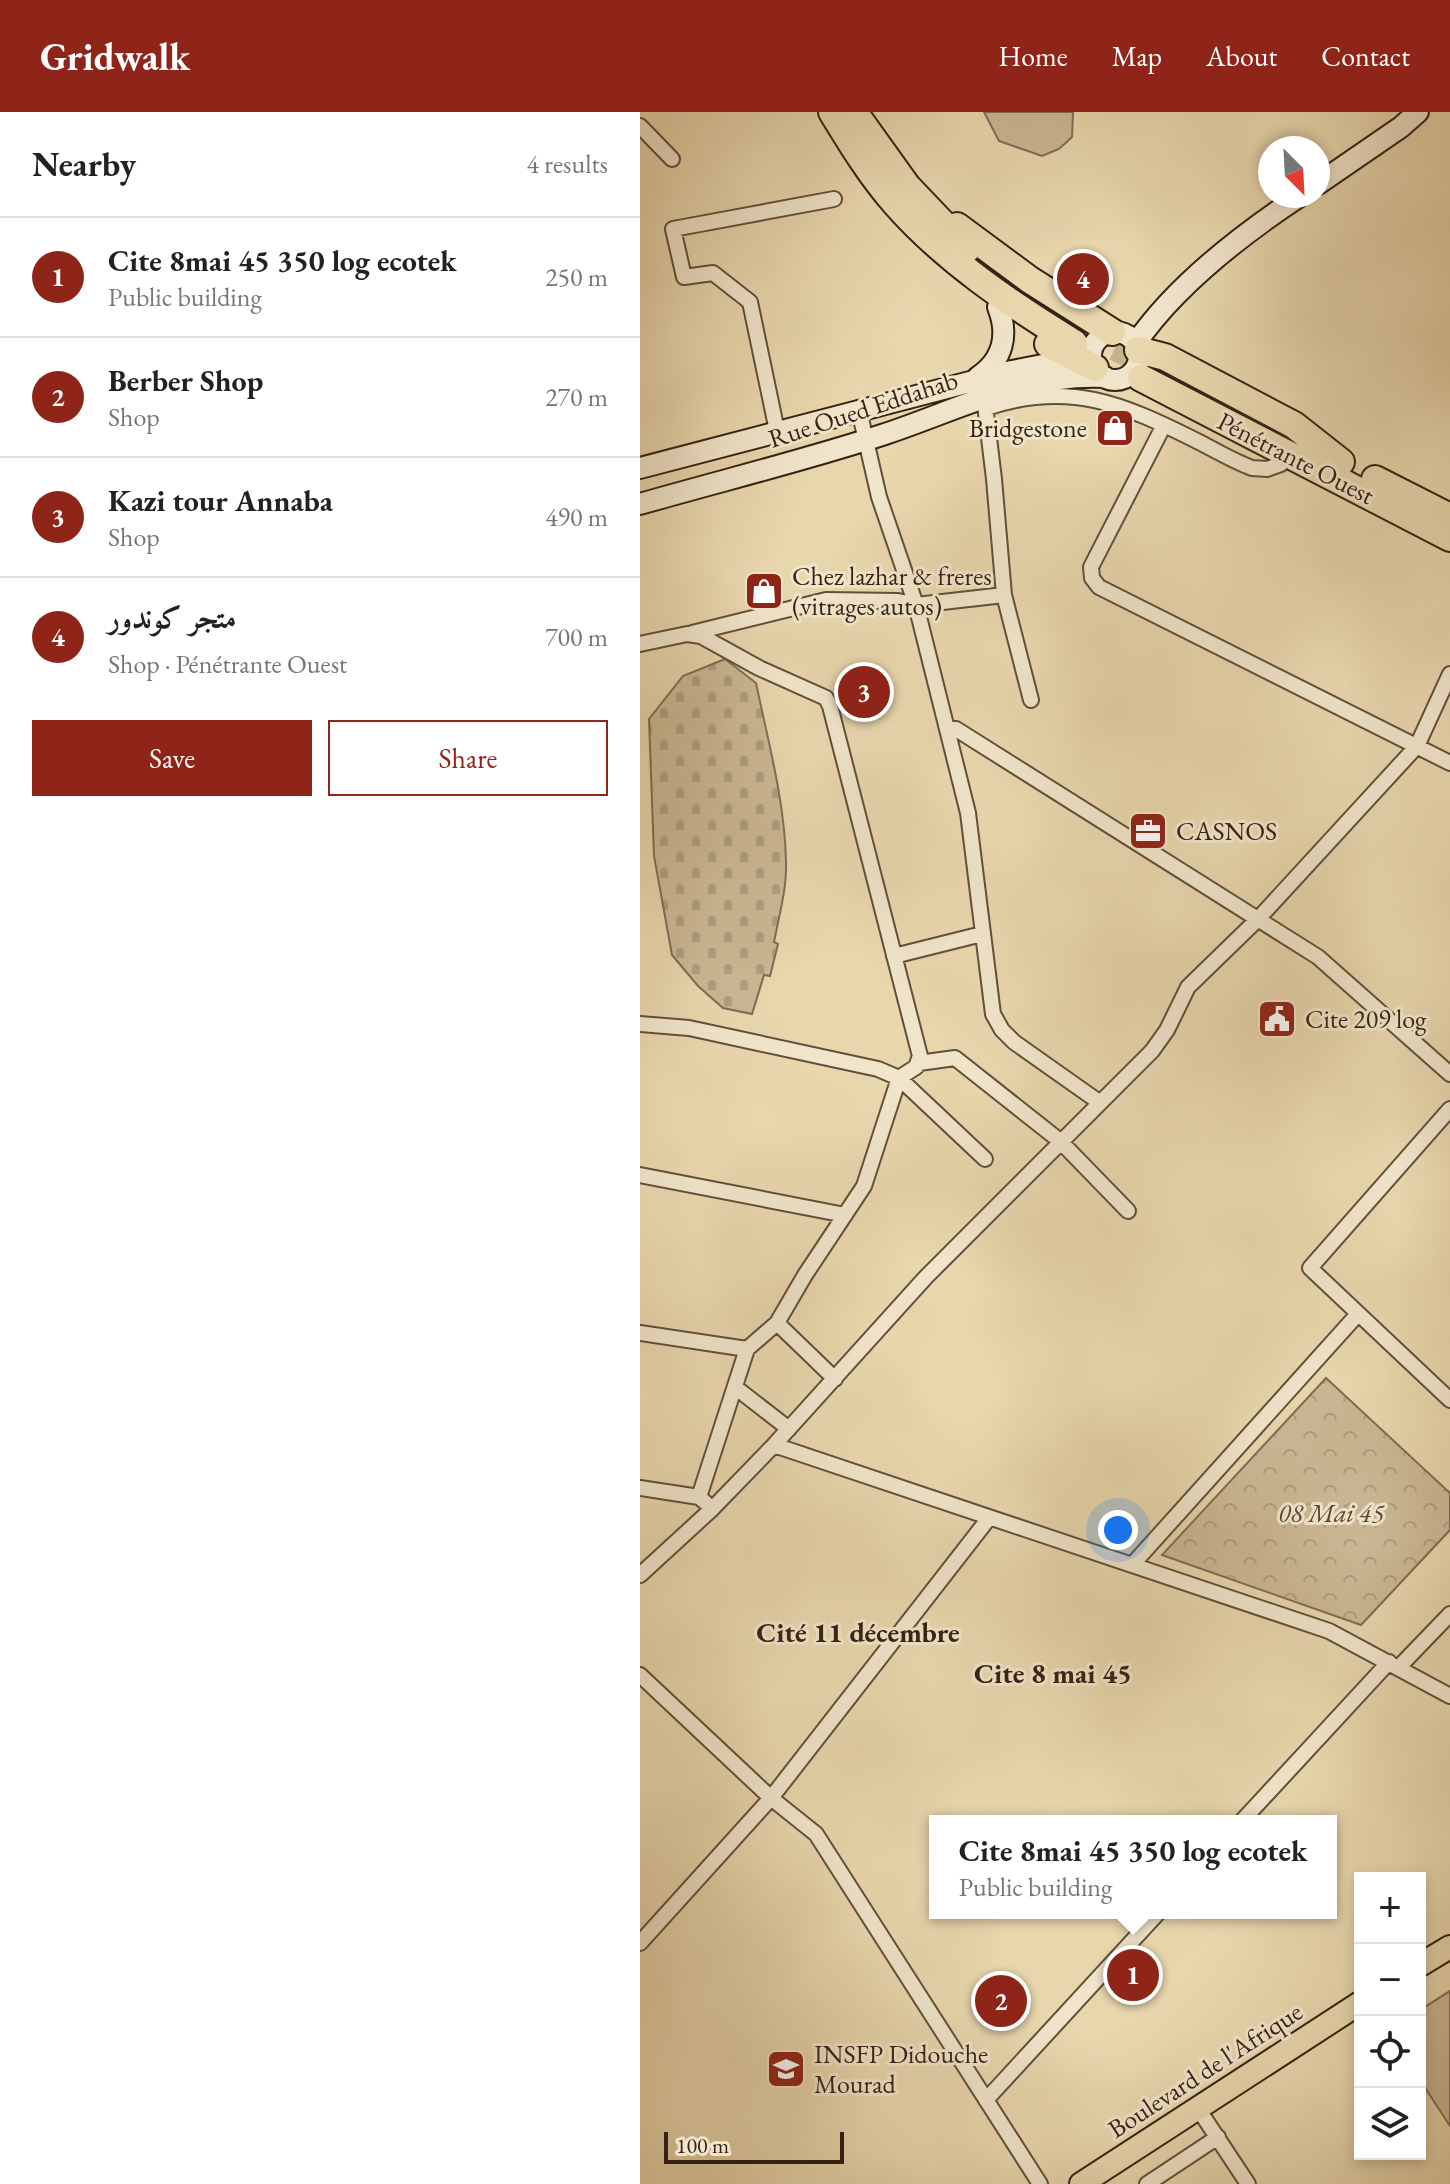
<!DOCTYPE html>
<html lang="en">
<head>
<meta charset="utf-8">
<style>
  body { margin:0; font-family:"EB Garamond",Amiri,serif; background:#f2f2f2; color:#222 }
  .controls { position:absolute; right:24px; bottom:24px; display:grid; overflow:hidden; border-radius:0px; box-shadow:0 4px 12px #0003 }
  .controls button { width:72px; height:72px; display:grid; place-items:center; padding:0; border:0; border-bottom:2px solid #e0e0e0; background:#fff; color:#222; font:40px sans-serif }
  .compass { position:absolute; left:618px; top:24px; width:72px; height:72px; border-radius:50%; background:#fff; box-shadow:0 4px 12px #0003; rotate:156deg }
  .scale { position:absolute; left:24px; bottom:20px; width:180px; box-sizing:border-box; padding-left:8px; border:4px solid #362214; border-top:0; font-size:22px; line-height:28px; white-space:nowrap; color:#362214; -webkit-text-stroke:6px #f0e4ca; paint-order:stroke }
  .you { position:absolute; left:478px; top:1418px; width:28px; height:28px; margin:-20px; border:6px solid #fff; border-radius:50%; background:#1a73e8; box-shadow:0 0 0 12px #1a73e833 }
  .badge { display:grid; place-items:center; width:52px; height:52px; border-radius:50%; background:#8f2418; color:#fff; font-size:26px; font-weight:700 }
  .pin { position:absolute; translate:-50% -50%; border:4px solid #fff; box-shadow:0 2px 8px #0006 }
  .popup { position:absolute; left:289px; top:1703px; width:408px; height:104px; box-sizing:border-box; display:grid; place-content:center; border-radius:0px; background:#fff; filter:drop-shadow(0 2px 6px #0005); font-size:26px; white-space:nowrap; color:#767676 }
  .popup b { font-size:30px; color:#222 }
  .popup::after { content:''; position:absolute; left:50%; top:100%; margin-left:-16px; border:16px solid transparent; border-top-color:#fff }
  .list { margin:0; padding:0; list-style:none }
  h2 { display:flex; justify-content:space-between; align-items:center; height:104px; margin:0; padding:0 32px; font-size:34px }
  h2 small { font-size:26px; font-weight:400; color:#767676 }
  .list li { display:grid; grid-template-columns:52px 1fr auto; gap:24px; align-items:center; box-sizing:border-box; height:120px; padding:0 32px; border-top:2px solid #e0e0e0 }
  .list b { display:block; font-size:30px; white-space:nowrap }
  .list p { margin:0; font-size:26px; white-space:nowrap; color:#767676 }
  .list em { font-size:26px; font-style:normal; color:#767676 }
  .actions { display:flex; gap:16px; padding:24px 32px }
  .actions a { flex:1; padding:18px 0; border:2px solid #8f2418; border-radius:0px; text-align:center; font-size:28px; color:#8f2418 }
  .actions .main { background:#8f2418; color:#fff }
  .icon { flex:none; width:44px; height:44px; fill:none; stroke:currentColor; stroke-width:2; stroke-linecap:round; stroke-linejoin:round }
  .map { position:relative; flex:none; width:810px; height:2072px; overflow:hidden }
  header { display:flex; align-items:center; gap:48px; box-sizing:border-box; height:112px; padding:0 40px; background:#8f2418; color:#fff }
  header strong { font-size:38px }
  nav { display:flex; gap:44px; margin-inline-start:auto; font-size:28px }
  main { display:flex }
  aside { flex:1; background:#fff }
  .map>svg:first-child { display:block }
  .grass { fill:#cab793; stroke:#806c54; stroke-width:2 }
  .forest { fill:url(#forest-crowns); stroke:#806c54; stroke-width:2 }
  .cemetery { fill:url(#cemetery-stones); stroke:#806c54; stroke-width:2 }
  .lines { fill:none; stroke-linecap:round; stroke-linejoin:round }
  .highway-tunnel { stroke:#c4b28e; stroke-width:26; stroke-dasharray:26 13; stroke-linecap:butt }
  .street-casing { stroke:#624f3a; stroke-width:18 }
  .secondary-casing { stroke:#362214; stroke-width:24 }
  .primary-casing { stroke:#362214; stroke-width:26 }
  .highway-casing { stroke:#362214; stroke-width:30 }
  .street { stroke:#f0e4ca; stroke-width:14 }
  .secondary { stroke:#f0e4ca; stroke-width:20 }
  .primary { stroke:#e8d6ad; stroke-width:22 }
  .highway { stroke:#e8d6ad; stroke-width:26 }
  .labels { text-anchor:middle; stroke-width:6; stroke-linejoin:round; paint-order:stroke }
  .street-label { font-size:26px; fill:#362214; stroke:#f0e4ca }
  .poi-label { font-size:26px; fill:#362214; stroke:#f0e4ca; text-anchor:start }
  .park-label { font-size:26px; font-style:italic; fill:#5b4734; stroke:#f0e4ca }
  .neighbourhood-label { font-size:28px; font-weight:bold; fill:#362214; stroke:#f0e4ca }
</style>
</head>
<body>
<header>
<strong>Gridwalk</strong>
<nav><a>Home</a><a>Map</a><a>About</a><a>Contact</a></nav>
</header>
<main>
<aside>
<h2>Nearby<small>4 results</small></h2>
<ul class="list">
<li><span class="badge">1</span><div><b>Cite 8mai 45 350 log ecotek</b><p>Public building</p></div><em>250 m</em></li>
<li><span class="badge">2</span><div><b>Berber Shop</b><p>Shop</p></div><em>270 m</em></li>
<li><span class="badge">3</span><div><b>Kazi tour Annaba</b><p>Shop</p></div><em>490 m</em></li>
<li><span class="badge">4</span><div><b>متجر كوندور</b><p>Shop · Pénétrante Ouest</p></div><em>700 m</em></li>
</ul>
<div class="actions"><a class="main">Save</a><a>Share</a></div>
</aside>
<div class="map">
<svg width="810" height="2072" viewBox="0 0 810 2072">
  <defs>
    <pattern id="forest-crowns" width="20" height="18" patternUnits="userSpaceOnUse" patternTransform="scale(2)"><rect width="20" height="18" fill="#cab793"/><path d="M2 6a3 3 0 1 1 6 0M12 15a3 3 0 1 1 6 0" fill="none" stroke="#ae9d7e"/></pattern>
    <pattern id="cemetery-stones" width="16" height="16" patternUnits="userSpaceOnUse" patternTransform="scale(2)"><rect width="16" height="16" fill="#cab793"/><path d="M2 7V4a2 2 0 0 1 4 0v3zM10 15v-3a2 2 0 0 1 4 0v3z" fill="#ae9d7e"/></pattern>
  </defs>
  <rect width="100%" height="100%" fill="#e8d6ad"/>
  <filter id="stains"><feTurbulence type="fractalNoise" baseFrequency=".0025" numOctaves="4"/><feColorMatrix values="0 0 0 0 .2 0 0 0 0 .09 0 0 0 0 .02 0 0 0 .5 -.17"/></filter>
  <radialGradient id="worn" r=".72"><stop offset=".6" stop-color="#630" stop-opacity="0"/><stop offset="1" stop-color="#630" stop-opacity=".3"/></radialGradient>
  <path class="grass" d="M344 0H433L432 25 419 37 402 44 359 29Z
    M810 1879V2014L780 1968V1898Z"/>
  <path class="forest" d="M686 1266 810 1381V1418L721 1513 522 1443Z"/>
  <path class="cemetery" d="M85 547 116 571C128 629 145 690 146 750 147 776 139 804 134 830L138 832 130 864 124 863 112 902 83 896 58 874 32 843 14 744 9 607 43 564Z"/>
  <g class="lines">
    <path class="highway-tunnel" d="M440 219 509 252"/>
    <defs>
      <path id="street" d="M0 14 32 47
        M346 296C429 268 483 292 557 329 575 338 593 349 612 356L627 357 641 352
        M219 298 239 385 276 493 328 701 353 902 362 918 374 930 459 990
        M524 313 451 455 452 466 459 475 810 651
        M137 319 110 190 73 161 44 165 33 117 194 87
        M364 483 391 588
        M52 521 186 488 258 489 276 493 364 483 354 367 344 285
        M0 532 47 522 61 524 119 556 186 586 190 594 280 944 276 955 259 966 224 1074 165 1163 137 1211 107 1237 59 1385
        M307 617H316L678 845 810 962
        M254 844 342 822
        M0 912 49 916 238 957 259 966 345 1047
        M279 951 315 946 420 1029 488 1099
        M810 997 670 1156 810 1288
        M0 1063 205 1103
        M137 1211 195 1267
        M0 1221 107 1237
        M95 1275 149 1317
        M134 1333 689 1519 810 1584
        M0 1376 59 1385 66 1391
        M492 1453 717 1203
        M0 1463 72 1397 134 1333 286 1165 512 939 527 918 548 875 618 807 777 634 810 562
        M759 1555 810 1502
        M0 1563 131 1686 176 1722 400 2072
        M602 1709 749 1550
        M0 1831 131 1686 349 1406
        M346 1988 518 1801
        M563 2004 608 2072
        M507 2072 578 2025"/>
      <path id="secondary" d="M678 72 761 15 778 0
        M451 244a24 24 0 1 1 48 0a24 24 0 1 1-48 0Z
        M496 231C536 173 601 123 660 84
        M338 265C363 248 369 223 358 195
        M0 356 372 259 439 246
        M0 392C80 369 162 349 242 323 316 299 384 261 465 265"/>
      <path id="primary" d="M780 1853 810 1835
        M441 2072 720 1891"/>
      <path id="highway" d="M192 0C211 31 231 64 255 91 304 147 370 192 434 231
        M214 0 267 74 327 137
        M317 114 390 168 472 220
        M408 232 455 256
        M498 238 525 245 654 313 701 350
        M501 266 810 426
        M735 367 810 405"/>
    </defs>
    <use href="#street" class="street-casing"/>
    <use href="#secondary" class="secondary-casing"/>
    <use href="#primary" class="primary-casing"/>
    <use href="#highway" class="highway-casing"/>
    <use href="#street" class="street"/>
    <use href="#secondary" class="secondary"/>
    <use href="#primary" class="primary"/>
    <use href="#highway" class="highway"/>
  </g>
  <defs>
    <symbol id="shop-square" viewBox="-11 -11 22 22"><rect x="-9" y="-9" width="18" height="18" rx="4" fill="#8f2418" stroke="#f0e4ca"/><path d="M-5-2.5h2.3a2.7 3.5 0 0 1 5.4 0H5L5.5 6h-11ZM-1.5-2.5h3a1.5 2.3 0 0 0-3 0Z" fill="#fff"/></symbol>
    <symbol id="office-square" viewBox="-11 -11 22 22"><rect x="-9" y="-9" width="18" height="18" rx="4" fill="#8f2418" stroke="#f0e4ca"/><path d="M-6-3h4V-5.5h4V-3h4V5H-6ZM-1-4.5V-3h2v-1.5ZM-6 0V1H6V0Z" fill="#fff"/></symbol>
    <symbol id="civic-square" viewBox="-11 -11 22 22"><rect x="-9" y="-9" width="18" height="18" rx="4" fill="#8f2418" stroke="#f0e4ca"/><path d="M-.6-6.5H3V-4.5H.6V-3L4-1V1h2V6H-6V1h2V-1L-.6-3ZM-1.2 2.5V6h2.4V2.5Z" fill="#fff"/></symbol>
    <symbol id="university-square" viewBox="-11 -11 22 22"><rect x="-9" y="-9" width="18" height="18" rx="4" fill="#8f2418" stroke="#f0e4ca"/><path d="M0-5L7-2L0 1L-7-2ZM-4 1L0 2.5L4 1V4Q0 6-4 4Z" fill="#fff"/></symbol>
  </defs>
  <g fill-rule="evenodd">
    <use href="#shop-square" x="453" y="294" width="44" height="44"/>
    <use href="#shop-square" x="102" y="457" width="44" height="44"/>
    <use href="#office-square" x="486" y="697" width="44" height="44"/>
    <use href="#civic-square" x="615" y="885" width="44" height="44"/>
    <use href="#university-square" x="124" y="1935" width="44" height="44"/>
  </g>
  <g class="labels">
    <g class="street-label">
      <text transform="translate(223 297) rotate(-18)" y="9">Rue Oued Eddahab</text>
      <text transform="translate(656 346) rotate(27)" y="9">Pénétrante Ouest</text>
      <text transform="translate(565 1958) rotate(-33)" y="9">Boulevard de l'Afrique</text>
    </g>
    <g class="poi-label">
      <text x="447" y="325" text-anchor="end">Bridgestone</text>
      <text x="152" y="473">Chez lazhar &amp; freres<tspan x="152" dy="30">(vitrages autos)</tspan></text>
      <text x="536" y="728">CASNOS</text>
      <text x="665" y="916">Cite 209 log</text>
      <text x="174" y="1951">INSFP Didouche<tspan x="174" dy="30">Mourad</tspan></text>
    </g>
    <g class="park-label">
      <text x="691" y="1410">08 Mai 45</text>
    </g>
    <g class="neighbourhood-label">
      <text x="218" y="1530">Cité 11 décembre</text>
      <text x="413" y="1571">Cite 8 mai 45</text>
    </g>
  </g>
  <rect width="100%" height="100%" filter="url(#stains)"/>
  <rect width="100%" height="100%" fill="url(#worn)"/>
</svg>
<div class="controls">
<button>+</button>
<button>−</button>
<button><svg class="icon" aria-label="locate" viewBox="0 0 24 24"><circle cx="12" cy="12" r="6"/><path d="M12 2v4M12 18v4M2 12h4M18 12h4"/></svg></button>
<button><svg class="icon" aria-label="layers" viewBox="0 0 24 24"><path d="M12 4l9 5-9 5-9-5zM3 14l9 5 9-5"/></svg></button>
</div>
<svg class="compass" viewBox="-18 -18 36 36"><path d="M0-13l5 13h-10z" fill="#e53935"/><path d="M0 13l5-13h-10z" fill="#767676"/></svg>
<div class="scale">100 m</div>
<div class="you"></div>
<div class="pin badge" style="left:493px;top:1863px">1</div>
<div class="popup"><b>Cite 8mai 45 350 log ecotek</b>Public building</div>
<div class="pin badge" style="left:361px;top:1889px">2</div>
<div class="pin badge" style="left:224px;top:580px">3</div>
<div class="pin badge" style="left:443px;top:167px">4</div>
</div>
</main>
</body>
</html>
